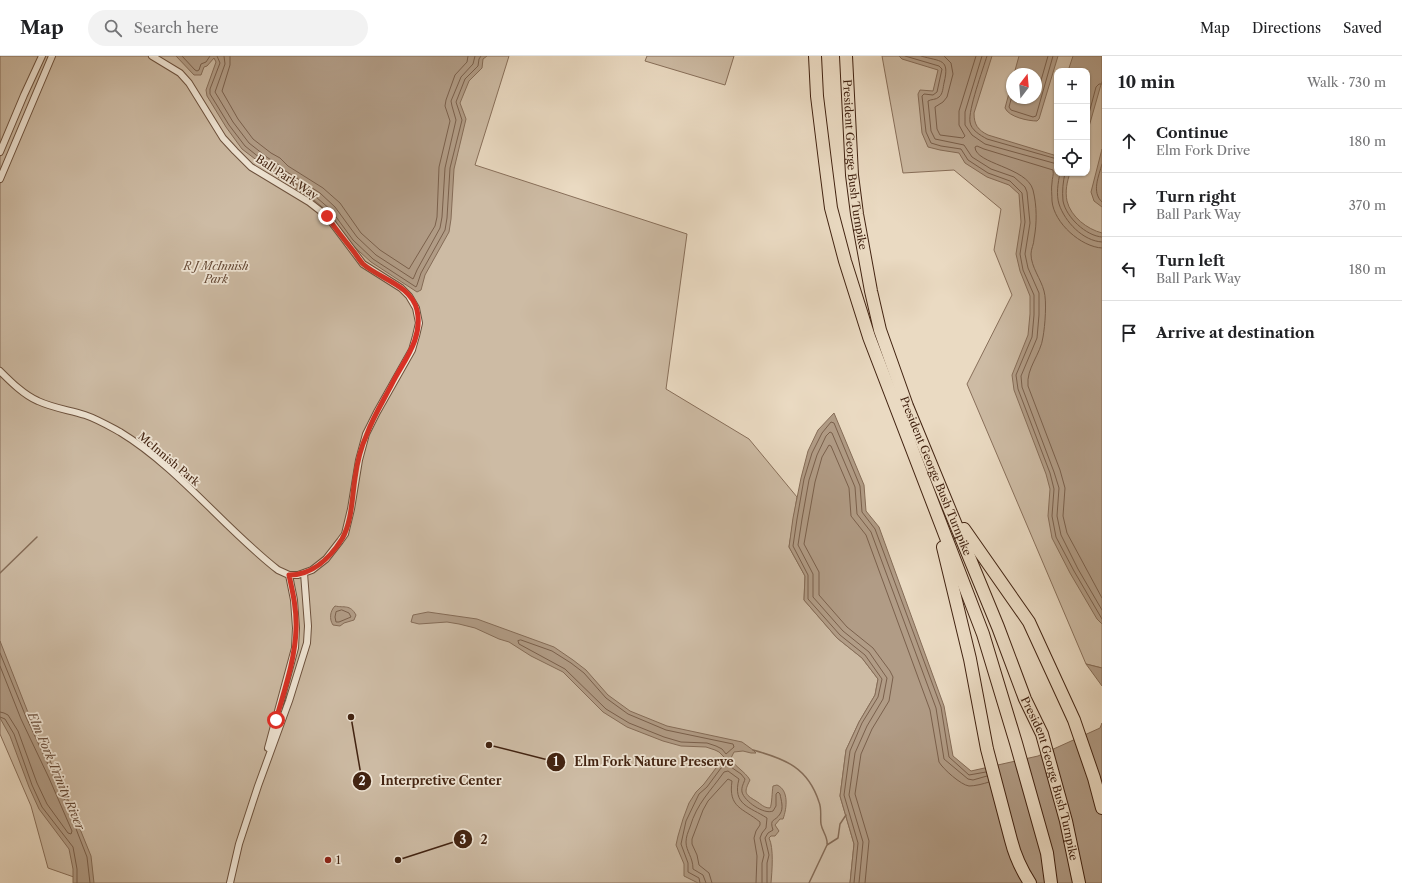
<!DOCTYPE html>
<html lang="en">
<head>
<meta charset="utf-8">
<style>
  body { margin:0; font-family:"Libre Caslon Text",serif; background:#f2f2f2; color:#202124 }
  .controls { position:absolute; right:12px; top:12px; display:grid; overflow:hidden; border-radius:8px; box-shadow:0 1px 3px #0004 }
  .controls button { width:36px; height:36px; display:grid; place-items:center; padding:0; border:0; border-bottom:1px solid #e0e0e0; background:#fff; color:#202124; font:20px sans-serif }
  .compass { position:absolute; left:1006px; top:12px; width:36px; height:36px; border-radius:50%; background:#fff; box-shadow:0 1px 3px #0004; rotate:16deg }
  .stop { position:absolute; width:12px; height:12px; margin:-9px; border:3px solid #d93025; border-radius:50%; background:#fff }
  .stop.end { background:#d93025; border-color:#fff; box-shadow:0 1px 4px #0008 }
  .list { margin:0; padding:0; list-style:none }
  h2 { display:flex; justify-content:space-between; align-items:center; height:52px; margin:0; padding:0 16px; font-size:17px }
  h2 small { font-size:13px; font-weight:400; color:#757577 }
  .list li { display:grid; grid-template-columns:26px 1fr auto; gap:12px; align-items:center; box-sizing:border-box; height:64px; padding:0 16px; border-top:1px solid #e0e0e0 }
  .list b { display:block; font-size:15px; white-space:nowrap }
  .list p { margin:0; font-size:13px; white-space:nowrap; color:#757577 }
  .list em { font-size:13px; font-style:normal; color:#757577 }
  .icon { flex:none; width:22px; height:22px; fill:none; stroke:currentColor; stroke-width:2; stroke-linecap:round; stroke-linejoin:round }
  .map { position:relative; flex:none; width:1102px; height:827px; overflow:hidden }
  header { display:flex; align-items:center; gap:24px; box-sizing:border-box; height:56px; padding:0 20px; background:#fff; border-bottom:1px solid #e0e0e0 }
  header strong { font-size:19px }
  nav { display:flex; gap:22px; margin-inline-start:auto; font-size:14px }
  .search { width:280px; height:36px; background:#f2f2f2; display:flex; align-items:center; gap:10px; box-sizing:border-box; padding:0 14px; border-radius:22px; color:#757577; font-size:15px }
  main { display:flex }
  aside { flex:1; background:#fff }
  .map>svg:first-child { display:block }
  .green { fill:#cdbba4; stroke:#886f5a; fill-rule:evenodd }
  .water { fill:#b19c86; stroke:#856c57 }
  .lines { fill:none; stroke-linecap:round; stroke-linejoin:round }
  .shore { stroke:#7a604c; stroke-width:1 }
  .stream { stroke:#856c57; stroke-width:1.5 }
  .minor-casing { stroke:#6c513d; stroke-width:8 }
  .motorway-casing { stroke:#422311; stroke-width:14 }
  .minor { stroke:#f1e7d7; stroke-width:6 }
  .motorway { stroke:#eadac2; stroke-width:12 }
  .route { stroke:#d93025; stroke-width:5 }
  .poi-dot { fill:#8f2418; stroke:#f1e7d7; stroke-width:1.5 }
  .labels { text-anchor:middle; stroke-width:3.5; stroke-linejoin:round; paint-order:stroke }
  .street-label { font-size:11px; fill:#422311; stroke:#f1e7d7 }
  .park-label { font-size:11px; font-style:italic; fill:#654936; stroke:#f1e7d7 }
  .poi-label { font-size:11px; fill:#422311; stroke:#f1e7d7; text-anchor:start }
  .water-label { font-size:12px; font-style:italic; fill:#634734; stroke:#f1e7d7 }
  .leader { fill:none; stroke:#422311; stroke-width:1.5 }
  .callout-dot { fill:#422311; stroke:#f1e7d7; stroke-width:1.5 }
  .mark-label { font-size:12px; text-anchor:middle; font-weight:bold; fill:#fff }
  .callout-label { font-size:12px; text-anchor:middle; font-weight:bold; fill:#422311; stroke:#f1e7d7; stroke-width:3.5; stroke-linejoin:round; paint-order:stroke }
</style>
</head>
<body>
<header>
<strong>Map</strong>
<div class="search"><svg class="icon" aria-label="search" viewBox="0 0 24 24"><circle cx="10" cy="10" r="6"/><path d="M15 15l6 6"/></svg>Search here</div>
<nav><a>Map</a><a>Directions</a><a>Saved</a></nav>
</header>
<main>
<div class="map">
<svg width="1102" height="827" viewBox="0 0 1102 827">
  <rect width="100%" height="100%" fill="#eadac2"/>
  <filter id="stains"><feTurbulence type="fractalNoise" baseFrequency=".005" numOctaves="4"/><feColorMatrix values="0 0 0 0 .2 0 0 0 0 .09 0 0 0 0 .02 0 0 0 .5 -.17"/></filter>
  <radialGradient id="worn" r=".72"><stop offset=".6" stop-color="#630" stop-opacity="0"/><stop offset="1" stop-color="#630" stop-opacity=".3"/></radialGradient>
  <path class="green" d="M0 0H509L475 109 687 178 666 333 749 383 797 441 789 491 805 520 804 544 837 582 862 602 878 623 875 639 859 666 846 694 840 740 854 788 850 827H91L48 812 31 750 0 678Z
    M647 0H734L725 29 645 5Z
    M882 0H1102V612L1086 608 967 328 1012 239 994 194 1001 153 954 114 903 117ZM1057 15H1087V117H1057ZM1012 18H1036V42H1012Z"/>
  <path class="water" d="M176 0H487L483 3 482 12 469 25 460 47 466 63 454 113 451 163 449 176 425 219 421 234 417 236 371 206 350 187 328 156 314 144 278 121 271 113 263 109 242 93 226 71 207 40 206 34 216 6 214 2 207 10 204 11 201 19H194Z
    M899 0H992L974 57C974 69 978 74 988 79L1057 100V117H1070C1067 126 1065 135 1067 145 1071 161 1087 173 1102 177V568L1097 563 1070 517 1052 482 1048 460 1050 433 1046 418 1014 334 1012 319 1028 279 1030 258V240L1020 215 1016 198 1021 166 1019 138 1009 129 987 121 965 107 959 97 940 94 928 91 922 77 918 38 920 34 933 35 938 14 902 3Z
    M1019 0H1058L1039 63 1037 65C1028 65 1009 61 1005 52L1012 26V42H1036V18H1014Z
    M1073 0H1102V25L1088 74 1087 76V15H1068Z
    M1102 93V151L1094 145 1091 136Z
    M834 357 864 429 866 455 879 471 944 650 953 700 971 715 1038 700 1100 672 1102 667V827H850L854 788 840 740 846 694 859 666 875 639 878 623 862 602 837 582 804 544 805 520 789 491 793 462 801 422 808 395 818 374Z
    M335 550C344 552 350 548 356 559L354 564 344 567 340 570 333 569C329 563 330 555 335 550Z
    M428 556 477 563 554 591 573 604 586 614 608 639 630 655 667 670 742 686 753 694 756 697H751L743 695 734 696 731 702C732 709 745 715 750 724 744 736 744 738 756 745 761 748 764 752 770 752 772 749 772 735 773 730L777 729C789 734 787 752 783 763H780L775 769 779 775 775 780H771L769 782C774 792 772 815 771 827H698L684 820V808L676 789 678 780 683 763 689 747 696 736 704 728 719 708 724 707 725 702 719 696 715 694 706 691 681 690 663 685 627 671 603 656 563 616 531 600 509 586 499 583 475 572 459 568 447 566 419 568 411 566 413 559Z
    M0 585 29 659 69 746 91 800 94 827H73V813L69 793 39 753 29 731 10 680 0 662Z
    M1086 608 1102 612V630Z"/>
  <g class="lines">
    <path class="shore" d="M182 0 195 14 197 15 199 14 201 8 206 6 210 0
      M217 0 220 7 210 33V38L229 69 245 90 265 106 273 110 281 118 316 141 331 154 353 184 373 203 416 231 417 229 421 217 445 174 447 162 450 112 462 64 456 46 465 23 478 10 479 3 481 0
      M224 0 225 8 215 36 233 66 249 87 268 102 277 107 284 114 320 137 335 151 357 181 376 199 413 223 414 221 417 214 440 172 442 161 445 112 456 64 452 50 451 45 461 21 473 8 475 0
      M230 0V9L222 35 238 63 253 83 271 97 280 102 288 110 323 132 340 147 361 177 380 194 409 213 435 170 437 161 439 111 450 65 445 50 446 44 455 19 467 6 468 0
      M905 0 939 10 942 13 937 36 933 39 924 38 922 40 926 76 931 87 941 90 961 93 968 104 988 117 1010 125 1022 137 1025 166 1020 198 1023 214 1034 239V259L1032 281 1016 319 1018 333 1050 417 1054 433 1052 460 1056 481 1074 515 1102 563
      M921 0C941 6 950 2 944 27 943 31 943 38 939 41 936 44 931 43 928 45L931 75 935 83 964 89 972 101 991 113 1014 121 1025 131 1027 136 1030 167 1025 198 1028 212 1039 237V259L1037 282 1021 320 1022 331 1054 416 1059 432 1057 460 1061 479 1078 513 1102 554
      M944 0 951 7 953 18 947 41 943 46 935 51 937 73 940 79 963 82 965 80 959 69V55L976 0
      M982 0 965 56V69L972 79 985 88 1057 108
      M987 0C983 13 968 54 970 66 971 74 980 79 987 83L1057 103
      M1012 40 1009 51 1011 54 1033 61 1036 60 1053 0
      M1036 42 1048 0
      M1087 65 1096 31 1099 28H1102
      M1102 108C1099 120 1091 136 1102 146
      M1060 117C1058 127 1056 138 1059 148 1065 166 1083 185 1102 186
      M1065 117C1063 126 1062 135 1063 145 1066 161 1086 180 1102 181
      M1102 192C1081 191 1054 167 1052 145 1052 139 1051 132 1052 127 1052 122 1054 119 1053 114L984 93 977 90 975 91C975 108 1027 111 1033 134 1037 150 1037 167 1034 183 1034 188 1031 193 1031 198 1031 211 1041 223 1044 235 1047 245 1045 270 1043 281 1041 298 1026 312 1028 330L1060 414 1065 432 1063 460 1067 477 1102 542
      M342 554 349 557 351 561 339 566H336L335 561 336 556Z
      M521 584 552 595 571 607 584 617 606 642 628 658 666 674 733 688 734 691 726 698 722 693 716 690 707 687 681 686 664 681 629 667 606 653 565 613 519 588 518 585Z
      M0 597 26 661 66 747 87 801 90 827
      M0 610 21 663 49 722 72 775 71 778 68 777 47 748 37 727 18 675 8 659 4 657 0 656
      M0 661 5 663 14 678 32 729 42 751 73 791 77 813V827
      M700 827 699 822 688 816V807L681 788 686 765 699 738 707 731 721 712 728 709 741 718 745 723C744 727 741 731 742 736 744 745 764 759 773 755L776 750V738L778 736 780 738C781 744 784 752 780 758 775 766 769 762 773 774L768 777 765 782 769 799 767 807V827
      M706 827 703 819 693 813C693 801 686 795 686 786 686 781 688 776 690 771 697 747 710 736 724 716L728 715 739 723C732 749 750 751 767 762L766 772 762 777 760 782 764 799 762 807V827
      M712 827 709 817 699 809 697 799 692 788V783L703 754 708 745 728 723 732 725C728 752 743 752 760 766V769L756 775 754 782 757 800 756 827
      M854 827 858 787 844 739 850 695 862 667 878 641 882 623 865 599 840 579 808 543V519L793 490 797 463 804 423 812 397 822 377 831 366 834 367 860 430 862 456 875 473 941 651 949 701 969 719 986 716
      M859 827 863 786 849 739 855 697 867 670 883 643 887 622 869 596 843 575 813 541V518L798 489 802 463 809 424 817 399 826 380 830 376 832 377 855 431 857 458 871 476 936 652 944 703 968 723 973 724 987 720
      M865 827 869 785 855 738 861 698 872 673 889 645 893 621 890 615 873 592 847 571 819 539V516L804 488 815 426 822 401 829 389 831 390 849 432 851 460 866 479 930 654 939 706C943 713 961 729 969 730 975 730 983 728 989 726"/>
    <path class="stream" d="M0 517 37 481
      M753 694C786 703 808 712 819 746 822 753 820 761 821 768 822 775 828 781 827 788
      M809 827 827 789 838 782 840 768 846 759"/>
    <defs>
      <path id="minor" d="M0 96 24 39 42 0
        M0 123 52 0
        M0 315C11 326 24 339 38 345 53 352 69 354 85 359 97 363 109 370 120 376 179 412 224 472 278 514L289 519H298L312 514 326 503 340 485 345 478 351 453 359 404 366 378 377 356 412 294 416 280 419 267 416 252 409 240 401 232 363 208 327 160 309 146 251 111 235 95 223 82 189 27 180 17 152 0
        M268 692 295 592 296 572 294 544 289 519
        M230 827 239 788 258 730 289 645 307 587 308 570 304 517"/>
      <g id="motorway">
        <path d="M815 0 817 40 825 105 831 152 845 205 869 281 983 578 1016 687 1047 797 1051 827"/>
        <path id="s1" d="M846 0 852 119 857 158 871 235 880 274 907 350 998 571 1025 643 1042 678 1066 765 1079 827"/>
        <path d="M964 473 1029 566 1074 664 1094 722 1102 752"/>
        <path d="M943 491 970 603 987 693 1011 784C1015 800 1021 813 1030 827"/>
      </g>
    </defs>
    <use href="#minor" class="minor-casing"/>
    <use href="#motorway" class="motorway-casing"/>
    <use href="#minor" class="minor"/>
    <use href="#motorway" class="motorway"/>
  </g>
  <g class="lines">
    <path class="route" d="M276 664C284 635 295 604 296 574 297 555 293 537 289 519 312 519 330 502 342 483 352 466 352 441 355 422 357 407 361 391 367 378 374 359 385 342 394 324 406 302 423 281 417 254 411 229 380 223 363 208 360 205 357 200 354 196 345 184 335 173 327 160"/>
  </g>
  <circle class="poi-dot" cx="328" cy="804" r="4"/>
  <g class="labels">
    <g class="street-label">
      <text dy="4" stroke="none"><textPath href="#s1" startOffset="109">President George Bush Turnpike</textPath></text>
      <text transform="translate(287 121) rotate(33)" y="4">Ball Park Way</text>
      <text transform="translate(169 403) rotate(40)" y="4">McInnish Park</text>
      <text dy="4" stroke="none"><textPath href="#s1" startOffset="433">President George Bush Turnpike</textPath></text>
      <text dy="4" stroke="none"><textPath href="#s1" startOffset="757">President George Bush Turnpike</textPath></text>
    </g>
    <g class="park-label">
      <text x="216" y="214">R J McInnish<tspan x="216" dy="13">Park</tspan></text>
    </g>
    <g class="poi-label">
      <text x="336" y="808">1</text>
    </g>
    <g class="water-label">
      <text transform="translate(56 715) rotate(67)" y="4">Elm Fork Trinity River</text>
    </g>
  </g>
  <path class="leader" d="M489 689L556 706M351 661L362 725M398 804L463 783"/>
  <g class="callout-dot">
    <circle cx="489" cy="689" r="4"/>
    <circle cx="351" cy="661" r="4"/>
    <circle cx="398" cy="804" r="4"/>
    <circle cx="556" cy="706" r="10"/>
    <circle cx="362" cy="725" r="10"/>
    <circle cx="463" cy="783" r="10"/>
  </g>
  <g class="mark-label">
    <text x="556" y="710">1</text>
    <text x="362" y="729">2</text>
    <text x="463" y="788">3</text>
  </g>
  <g class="callout-label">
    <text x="654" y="710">Elm Fork Nature Preserve</text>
    <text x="441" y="729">Interpretive Center</text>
    <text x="484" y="788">2</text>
  </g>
  <rect width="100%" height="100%" filter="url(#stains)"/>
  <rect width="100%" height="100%" fill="url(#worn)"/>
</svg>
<div class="controls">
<button>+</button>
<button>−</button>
<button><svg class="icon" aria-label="locate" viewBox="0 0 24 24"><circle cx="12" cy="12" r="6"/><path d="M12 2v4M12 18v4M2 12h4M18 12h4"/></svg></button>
</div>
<svg class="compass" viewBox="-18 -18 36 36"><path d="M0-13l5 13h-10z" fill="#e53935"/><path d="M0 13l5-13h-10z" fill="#757577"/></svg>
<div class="stop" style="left:276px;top:664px"></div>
<div class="stop end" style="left:327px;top:160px"></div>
</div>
<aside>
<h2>10 min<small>Walk · 730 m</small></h2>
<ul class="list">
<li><svg class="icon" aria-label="ahead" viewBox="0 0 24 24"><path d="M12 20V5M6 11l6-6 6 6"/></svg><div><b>Continue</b><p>Elm Fork Drive</p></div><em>180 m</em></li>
<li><svg class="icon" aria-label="right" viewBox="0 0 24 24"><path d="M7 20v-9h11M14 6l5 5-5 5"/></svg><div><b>Turn right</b><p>Ball Park Way</p></div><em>370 m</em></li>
<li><svg class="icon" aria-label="left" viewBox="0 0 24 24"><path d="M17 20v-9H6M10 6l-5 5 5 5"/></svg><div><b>Turn left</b><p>Ball Park Way</p></div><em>180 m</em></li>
<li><svg class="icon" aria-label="arrive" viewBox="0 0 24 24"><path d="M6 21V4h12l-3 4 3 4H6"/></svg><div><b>Arrive at destination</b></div></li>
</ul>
</aside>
</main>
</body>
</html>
